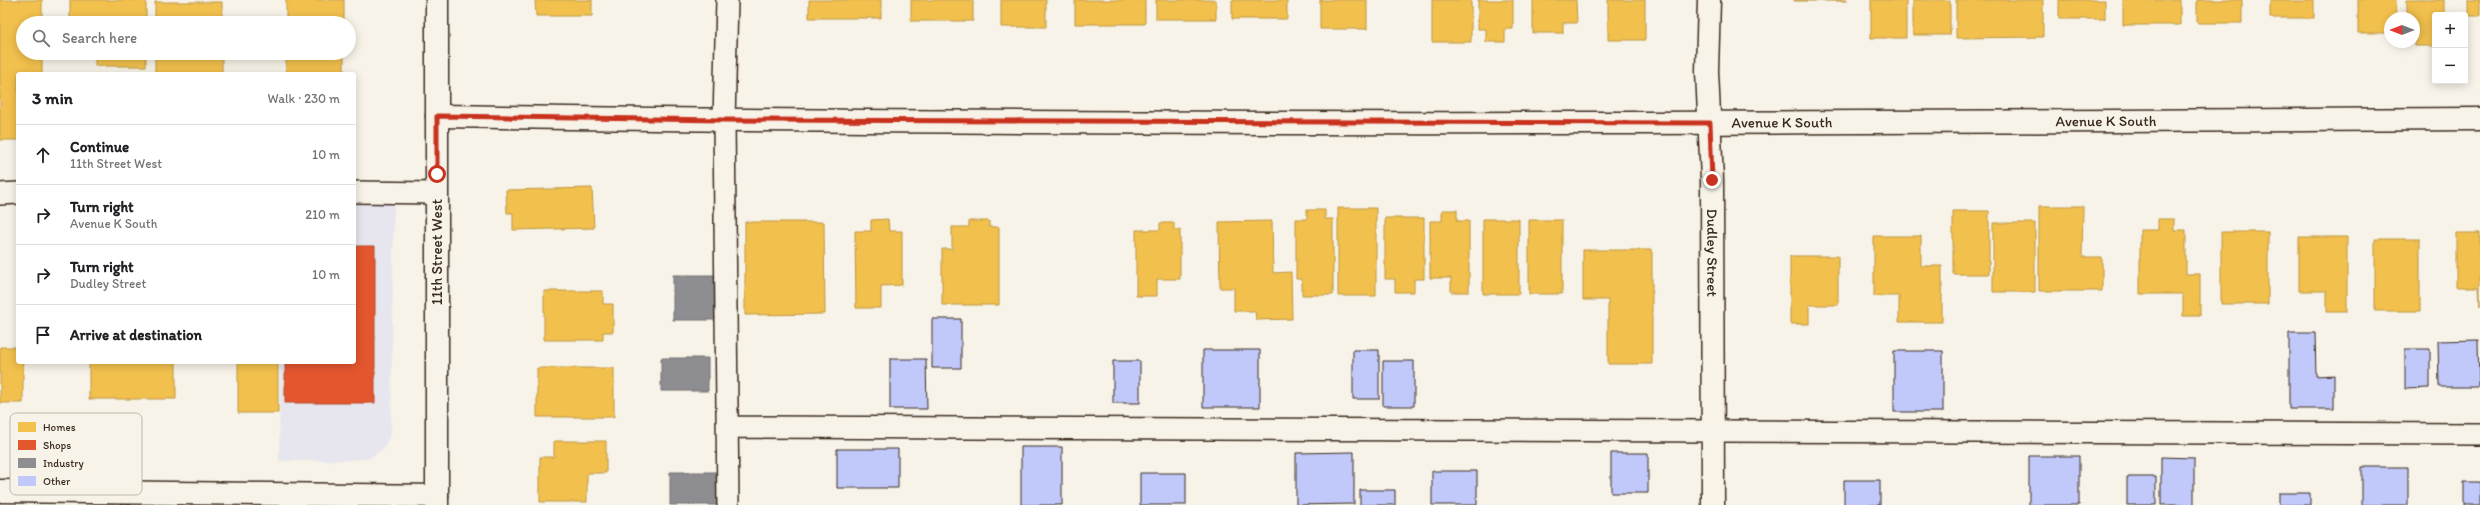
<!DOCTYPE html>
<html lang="en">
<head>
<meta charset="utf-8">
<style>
  body { margin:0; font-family:Itim,sans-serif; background:#f6f6f6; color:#202124 }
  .controls { position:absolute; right:12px; top:12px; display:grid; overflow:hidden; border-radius:4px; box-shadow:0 2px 10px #0003 }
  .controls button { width:36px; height:36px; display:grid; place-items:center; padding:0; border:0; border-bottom:1px solid #e0e0e0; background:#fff; color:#202124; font:20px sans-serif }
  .compass { position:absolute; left:2384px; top:12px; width:36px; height:36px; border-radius:50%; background:#fff; box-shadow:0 2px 10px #0003; rotate:270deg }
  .stop { position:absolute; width:12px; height:12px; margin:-9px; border:3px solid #c8321e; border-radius:50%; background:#fff }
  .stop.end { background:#c8321e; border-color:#fff; box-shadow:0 1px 4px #0008 }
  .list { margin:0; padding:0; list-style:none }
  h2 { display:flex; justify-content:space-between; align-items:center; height:52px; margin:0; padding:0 16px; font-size:17px }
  h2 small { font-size:13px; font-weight:400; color:#757577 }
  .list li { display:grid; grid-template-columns:26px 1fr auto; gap:12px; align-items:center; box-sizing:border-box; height:60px; padding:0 16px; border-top:1px solid #e0e0e0 }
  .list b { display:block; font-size:15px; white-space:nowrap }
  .list p { margin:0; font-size:13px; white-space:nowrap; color:#757577 }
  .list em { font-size:13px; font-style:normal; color:#757577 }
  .icon { flex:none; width:22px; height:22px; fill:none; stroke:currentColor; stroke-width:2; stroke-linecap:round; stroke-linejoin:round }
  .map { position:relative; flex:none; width:2480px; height:505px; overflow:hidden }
  .search { position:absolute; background:#fff; box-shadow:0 2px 10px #0003; left:16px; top:16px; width:340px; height:44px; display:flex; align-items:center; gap:10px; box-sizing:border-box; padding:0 14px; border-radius:22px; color:#757577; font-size:15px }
  .panel { position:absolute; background:#fff; box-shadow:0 2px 10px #0003; left:16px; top:72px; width:340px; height:292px; border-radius:4px }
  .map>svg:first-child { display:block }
  .built { fill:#e7e6ee }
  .homes { fill:#f2c14e; stroke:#bb9440 }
  .shops { fill:#e4572e; stroke:#b14a29 }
  .industry { fill:#8d8d92; stroke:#746f6f }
  .building { fill:#c1c9fb; stroke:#3b2a1e }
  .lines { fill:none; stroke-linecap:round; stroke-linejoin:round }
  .lane-casing { stroke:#3b2a1e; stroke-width:24 }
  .street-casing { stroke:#3b2a1e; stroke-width:25 }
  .secondary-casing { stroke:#3b2a1e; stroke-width:25 }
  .lane { stroke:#f7f3e8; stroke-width:21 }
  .street { stroke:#f7f3e8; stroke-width:22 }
  .secondary { stroke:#f7f3e8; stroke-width:22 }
  .route { stroke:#c8321e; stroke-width:5 }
  .labels { text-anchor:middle; stroke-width:4; stroke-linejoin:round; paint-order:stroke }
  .street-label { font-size:15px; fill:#3b2a1e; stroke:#f7f3e8 }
  .key { fill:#f7f3e8; stroke:#bfb7ab; stroke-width:1 }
  .key-label { font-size:11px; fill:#3b2a1e }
</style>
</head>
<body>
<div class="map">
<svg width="2480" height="505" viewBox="0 0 2480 505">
  <rect width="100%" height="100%" fill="#f7f3e8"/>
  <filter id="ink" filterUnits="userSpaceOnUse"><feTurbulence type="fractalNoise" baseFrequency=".025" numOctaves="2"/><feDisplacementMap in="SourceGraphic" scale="8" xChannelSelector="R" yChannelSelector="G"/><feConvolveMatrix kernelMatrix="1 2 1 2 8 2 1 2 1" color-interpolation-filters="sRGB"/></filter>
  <g filter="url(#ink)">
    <path class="built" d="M354 192H394L391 434 384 448 370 458 352 460 279 461 280 362H354Z"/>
    <path class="homes" d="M0 0H42V23H23V53H42V74H18V140H0Z
      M70 0H146V23H70Z
      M286 0H344V23H286Z
      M535 0H592V16H536Z
      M809 0H881V18H809Z
      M911 0H973V21H911Z
      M1001 0H1046V27H1001Z
      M1075 0H1145V24H1075Z
      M1156 0H1216V19H1156Z
      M1232 0H1287V19H1232Z
      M1320 0H1367V29H1320Z
      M1432 0H1471V42H1432Z
      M1478 0H1513V29H1505V42H1486V29H1478Z
      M1533 0H1576L1577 23H1563V33H1533Z
      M1608 0H1645V40H1608Z
      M1794 0H1847V1H1794Z
      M1871 0H1906V38H1871Z
      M1913 0H1950V35H1913Z
      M1956 0H2043V37L1956 38Z
      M2059 0H2105V19H2059Z
      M2123 0H2180V25H2123Z
      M2197 0H2242V23H2197Z
      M2270 0H2314V18H2270Z
      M2358 0H2396V18H2390V33H2358Z
      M2407 0H2444V15H2435V46H2415L2414 18H2407Z
      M2469 0H2480V16H2469Z
      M155 2H222V23H155Z
      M95 53H146V66H95Z
      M155 53H222V74H155Z
      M286 53H344V74H286Z
      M592 188 594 228 513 230V213H507L506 190Z
      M2039 206H2083L2082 257H2102V291H2039Z
      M1338 208H1376V296H1338Z
      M1307 210H1325V219H1333V295H1302V279H1296V219H1307Z
      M1442 210H1457V221H1469V292H1451V278H1430V221H1442Z
      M1953 211H1989V274H1953Z
      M1385 218H1424V279H1414V292H1395V279H1385Z
      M888 219 889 231H902V285L881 286V308H856L855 231H871V220Z
      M1483 219H1519V294H1483Z
      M2158 219H2174V230H2186V274H2200V316H2183V294H2140V230H2158Z
      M1529 220H1562V294H1529Z
      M969 221H989V227H999V305H942V249H952V227H969Z
      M1272 221 1273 273 1291 272 1292 319 1256 320 1255 311H1234V288H1220L1219 222Z
      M745 222H824L825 314 745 315Z
      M1160 223H1174V230H1180V279H1157V296H1136V230H1160Z
      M1993 223H2035V292H1993Z
      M2221 232H2268V304H2221Z
      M2456 233H2480V306L2479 287H2456Z
      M1874 236H1921V266H1942V322H1899V296H1874Z
      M2299 237H2347V312H2327V291H2299Z
      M2375 239H2420V311H2375Z
      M1583 250H1652V364H1608V300H1583Z
      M1790 256H1838V305H1809V324H1790Z
      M544 291H603V304H613V332H603V340H544Z
      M0 347H18V362H23V403H0Z
      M89 362H176V399H89Z
      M238 362H278V413H238Z
      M537 368H614V417H537Z
      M554 441H606V473H587V502H540V457H554Z"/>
    <path class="shops" d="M354 246H375V403H285V362H354Z"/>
    <path class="industry" d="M673 275H720V320H673Z
      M661 358H708V391H661Z
      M670 472H718V505H670Z"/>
    <path class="building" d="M932 319H961V368H932Z
      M2289 333H2315L2316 376 2334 375V409H2289Z
      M2478 340 2479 387H2439L2438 341Z
      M2405 349H2430V388L2405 389Z
      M1203 350H1260V407H1203Z
      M1353 350H1379V399H1353Z
      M1894 351H1943V412H1894Z
      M890 359H926L927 409H890Z
      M1113 361H1140V403H1113Z
      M1383 361H1414V406H1383Z
      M1021 447H1062V505H1021Z
      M837 449H898V488H837Z
      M1354 452V504L1296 505V453Z
      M1611 453H1648V493H1611Z
      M2029 456H2079V505H2029Z
      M2161 457 2194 458V505H2161Z
      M2362 467H2408V505H2362Z
      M1432 471H1477V505H1432Z
      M1140 473H1186V505H1140Z
      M2127 477H2156V505H2127Z
      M1844 480H1880V505H1844Z
      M2464 482H2480V505H2464Z
      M1360 490H1395V505H1360Z
      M2279 493H2310V505H2279Z"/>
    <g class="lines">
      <defs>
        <path id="lane" d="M727 0 724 120 728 505
          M354 192 437 193
          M0 194 18 193
          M728 427 2480 434"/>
        <g id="street">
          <path id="s1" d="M1709 0 1707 71 1712 180 1713 505"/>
          <path id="s2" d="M437 116C1118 127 1799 123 2480 119"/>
          <path d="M0 491 437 496"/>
        </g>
        <path id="secondary" d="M437 0V505"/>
      </defs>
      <use href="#lane" class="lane-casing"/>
      <use href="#street" class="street-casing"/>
      <use href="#secondary" class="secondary-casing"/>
      <use href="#lane" class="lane"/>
      <use href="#street" class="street"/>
      <use href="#secondary" class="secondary"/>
    </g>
  </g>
  <g class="lines" filter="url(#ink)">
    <path class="route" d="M437 174V116L724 120 1710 123 1712 180"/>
  </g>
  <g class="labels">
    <g class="street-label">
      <text dy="5" stroke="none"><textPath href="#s2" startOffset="1669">Avenue K South</textPath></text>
      <text dy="5" stroke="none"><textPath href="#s2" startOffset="1345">Avenue K South</textPath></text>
      <text transform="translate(437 252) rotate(-90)" y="5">11th Street West</text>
      <text dy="5" stroke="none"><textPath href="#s1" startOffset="253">Dudley Street</textPath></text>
    </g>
  </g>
  <rect x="10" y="413" width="132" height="82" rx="6" class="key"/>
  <rect x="18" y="422" width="18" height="10" fill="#f2c14e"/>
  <rect x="18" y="440" width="18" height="10" fill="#e4572e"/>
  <rect x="18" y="458" width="18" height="10" fill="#8d8d92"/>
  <rect x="18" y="476" width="18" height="10" fill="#c1c9fb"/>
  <g class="key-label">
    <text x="43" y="431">Homes</text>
    <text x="43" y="449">Shops</text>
    <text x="43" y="467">Industry</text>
    <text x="43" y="485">Other</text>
  </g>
</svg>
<div class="controls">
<button>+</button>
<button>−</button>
</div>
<svg class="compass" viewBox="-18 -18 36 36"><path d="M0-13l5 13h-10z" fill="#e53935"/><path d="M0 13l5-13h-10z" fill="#757577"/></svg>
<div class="stop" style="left:437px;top:174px"></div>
<div class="stop end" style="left:1712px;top:180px"></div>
<div class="search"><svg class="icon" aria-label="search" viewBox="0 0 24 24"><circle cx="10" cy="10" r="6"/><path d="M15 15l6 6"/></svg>Search here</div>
<section class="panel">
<h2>3 min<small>Walk · 230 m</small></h2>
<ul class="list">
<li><svg class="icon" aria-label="ahead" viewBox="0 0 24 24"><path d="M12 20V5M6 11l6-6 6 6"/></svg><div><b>Continue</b><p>11th Street West</p></div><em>10 m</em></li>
<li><svg class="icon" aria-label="right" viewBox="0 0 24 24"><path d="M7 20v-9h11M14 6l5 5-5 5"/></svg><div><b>Turn right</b><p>Avenue K South</p></div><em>210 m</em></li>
<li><svg class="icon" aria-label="right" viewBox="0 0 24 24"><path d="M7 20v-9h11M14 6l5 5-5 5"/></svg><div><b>Turn right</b><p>Dudley Street</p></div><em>10 m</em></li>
<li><svg class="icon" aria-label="arrive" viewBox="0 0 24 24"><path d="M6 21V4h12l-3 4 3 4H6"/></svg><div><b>Arrive at destination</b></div></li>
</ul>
</section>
</div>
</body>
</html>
